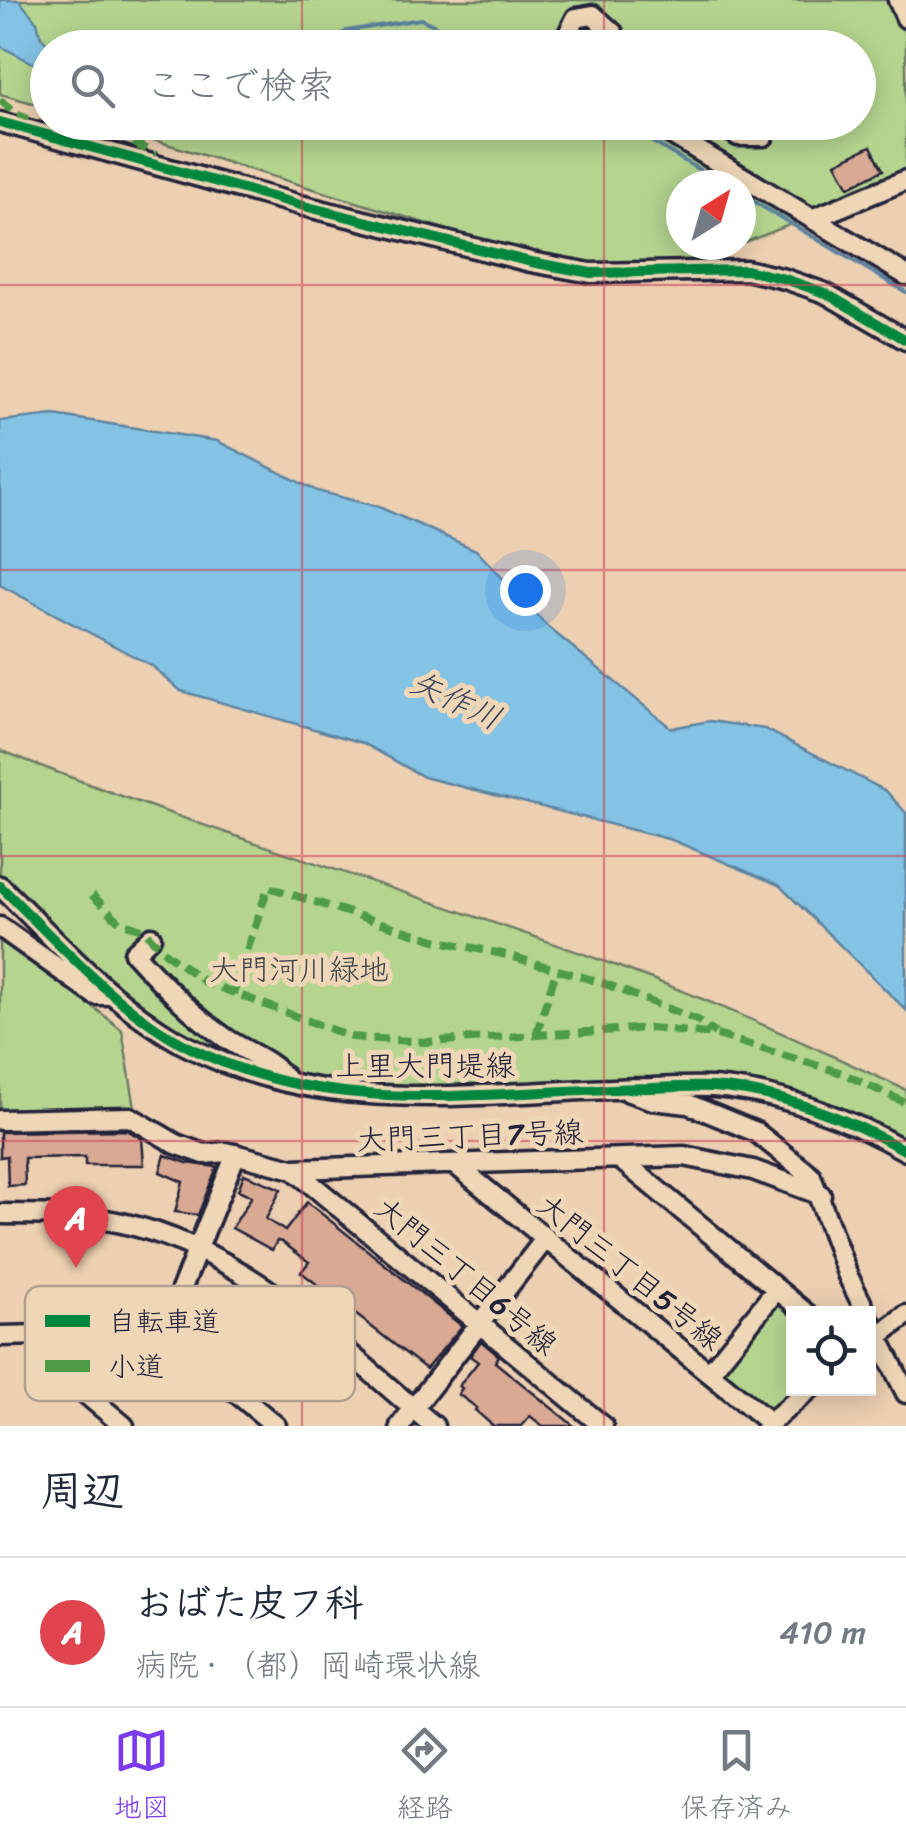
<!DOCTYPE html>
<html lang="ja">
<head>
<meta charset="utf-8">
<style>
  body { margin:0; font-family:Sriracha,"Klee One",sans-serif; background:#f2f2f3; color:#1f2937 }
  .controls { position:absolute; right:30px; bottom:30px; display:grid; overflow:hidden; border-radius:0px; box-shadow:0 5px 25px #0003 }
  .controls button { width:90px; height:90px; display:grid; place-items:center; padding:0; border:0; border-bottom:2px solid #e0e1e3; background:#fff; color:#1f2937; font:50px sans-serif }
  .compass { position:absolute; left:666px; top:170px; width:90px; height:90px; border-radius:50%; background:#fff; box-shadow:0 5px 25px #0003; rotate:37deg }
  .you { position:absolute; left:525px; top:590px; width:35px; height:35px; margin:-25px; border:8px solid #fff; border-radius:50%; background:#1a73e8; box-shadow:0 0 0 15px #1a73e833 }
  .badge { display:grid; place-items:center; width:65px; height:65px; border-radius:50%; background:#7c3aed; color:#fff; font-size:32px; font-weight:700 }
  .pin { position:absolute; translate:-50% -82px; filter:drop-shadow(0 2px 5px #0008) }
  .pin::after { content:''; position:absolute; top:52px; width:35px; height:30px; background:inherit; clip-path:polygon(0 0,100% 0,50% 100%) }
  .list { margin:0; padding:0; list-style:none }
  h2 { display:flex; justify-content:space-between; align-items:center; height:130px; margin:0; padding:0 40px; font-size:42px }
  h2 small { font-size:32px; font-weight:400; color:#747a83 }
  .list li { display:grid; grid-template-columns:65px 1fr auto; gap:30px; align-items:center; box-sizing:border-box; height:150px; padding:0 40px; border-top:2px solid #e0e1e3 }
  .list b { display:block; font-size:38px; white-space:nowrap }
  .list p { margin:0; font-size:32px; white-space:nowrap; color:#747a83 }
  .list em { font-size:32px; font-style:normal; color:#747a83 }
  .icon { flex:none; width:55px; height:55px; fill:none; stroke:currentColor; stroke-width:2; stroke-linecap:round; stroke-linejoin:round }
  .map { position:relative; flex:none; width:906px; height:1426px; overflow:hidden }
  .search { position:absolute; background:#fff; box-shadow:0 5px 25px #0003; left:30px; right:30px; top:30px; height:110px; display:flex; align-items:center; gap:25px; box-sizing:border-box; padding:0 35px; border-radius:55px; color:#747a83; font-size:38px }
  .sheet { height:280px; background:#fff }
  nav { display:flex; justify-content:space-around; align-items:center; box-sizing:border-box; height:140px; border-top:2px solid #e0e1e3; background:#fff; font-size:28px; color:#747a83 }
  nav a { display:grid; justify-items:center; gap:5px }
  nav .on { color:#7c3aed }
  .map>svg:first-child { display:block }
  .green { fill:#b5d58f; stroke:#6c7c65; stroke-width:2.5 }
  .water { fill:#84c3e4; stroke:#5d83a0; stroke-width:2.5 }
  .lines { fill:none; stroke-linecap:round; stroke-linejoin:round }
  .stream { stroke:#5d83a0; stroke-width:4 }
  .building { fill:#d9a993; stroke:#22223b; stroke-width:2.5 }
  .minor-casing { stroke:#22223b; stroke-width:25 }
  .minor { stroke:#eed6b6; stroke-width:18 }
  .quiet { stroke:#4d9b45; stroke-width:8; stroke-dasharray:15 8; stroke-linecap:butt }
  .cycleway-casing { stroke:#eed6b6; stroke-width:16 }
  .cycleway { stroke:#00873e; stroke-width:10 }
  .grid { fill:none; stroke:#c84759; stroke-width:2.5; stroke-opacity:0.55 }
  .labels { text-anchor:middle; stroke-width:10; stroke-linejoin:round; paint-order:stroke }
  .park-label { font-size:30px; fill:#3f464c; stroke:#eed6b6 }
  .street-label { font-size:30px; fill:#22223b; stroke:#eed6b6 }
  .water-label { font-size:32px; font-style:italic; fill:#36425d; stroke:#eed6b6 }
  .key { fill:#eed6b6; stroke:#b1a091; stroke-width:2.5 }
  .key-label { font-size:28px; fill:#22223b }
</style>
</head>
<body>
<div class="map">
<svg width="906" height="1426" viewBox="0 0 906 1426">
  <rect width="100%" height="100%" fill="#edcfb1"/>
  <filter id="ink" filterUnits="userSpaceOnUse"><feTurbulence type="fractalNoise" baseFrequency=".01" numOctaves="2"/><feDisplacementMap in="SourceGraphic" scale="20" xChannelSelector="R" yChannelSelector="G"/><feConvolveMatrix kernelMatrix="1 2 1 2 8 2 1 2 1" color-interpolation-filters="sRGB"/></filter>
  <g filter="url(#ink)">
    <path class="green" d="M0 0H890L906 35V179L741 244V185H681V245H737L703 259 582 271 98 123 858 122V48H48L47 107 0 94Z
      M0 750C201 830 410 891 614 965 714 1001 810 1045 906 1090V1144L694 1079 644 1078 374 1089 305 1080 218 1053 146 1012 99 973 0 874Z
      M0 932 122 1030 136 1114H0Z
      M780 1298 794 1314V1388L796 1389 768 1411 718 1373Z"/>
    <path class="water" d="M0 0H19L37 22 41 37 52 47 48 48 47 67 33 63 0 46Z
      M54 415 217 441 317 491 379 507 476 550 548 627 671 728 710 721 765 729 886 791 906 813V1010L779 885 672 840 424 777 363 743 181 691 152 666 0 585V421Z"/>
    <g class="lines">
      <path class="stream" d="M318 48 347 31 421 19 482 48
        M619 122 725 185
        M741 194 906 292"/>
    </g>
    <path class="building" d="M871 146 883 170 849 187 836 163Z
      M127 1130 142 1139 144 1165H85V1157L24 1158 25 1185 8 1186 7 1156 0 1157V1132Z
      M165 1155 187 1163 217 1167 198 1215 175 1212 183 1182 160 1172Z
      M244 1174 281 1189 266 1219 285 1231 307 1202 462 1326 426 1369 301 1272 309 1262 282 1242 277 1241 272 1250 232 1228 252 1196 238 1190Z
      M481 1341 499 1356 495 1362 574 1426H543L530 1416 521 1426H493L475 1410 477 1408 458 1394 462 1388 459 1386 478 1362 470 1356Z"/>
    <g class="lines">
      <defs>
        <path id="minor" d="M898 0 906 18
          M572 48 567 36 576 18 593 15 613 33 620 48
          M0 122 304 206 531 262 591 273 746 270 785 279 825 293 906 340
          M651 122 906 275
          M718 122 738 136H764
          M814 218 906 180
          M0 886C57 941 113 1006 183 1044 332 1123 492 1089 652 1088 672 1087 693 1086 713 1087 780 1092 848 1118 906 1151
          M0 927 95 995H105L109 991
          M151 937 134 953C163 985 192 1015 227 1039 246 1052 272 1060 286 1079
          M629 1092 653 1100 688 1104 756 1132 811 1176 848 1276 867 1314
          M0 1120 130 1117 176 1144 204 1154 226 1152 293 1169 684 1156 753 1170 821 1195
          M620 1159 807 1314
          M455 1164 769 1422
          M293 1169 603 1426
          M0 1214C41 1214 82 1214 122 1223 248 1251 339 1347 434 1426
          M868 1317 906 1393
          M164 1332 236 1154
          M164 1332 276 1426
          M71 1335 74 1384 124 1426
          M0 1336 164 1332
          M869 1343 906 1315
          M709 1373 777 1289
          M400 1426 546 1238
          M766 1426 811 1388"/>
      </defs>
      <use href="#minor" class="minor-casing"/>
      <use href="#minor" class="minor"/>
      <path class="quiet" d="M0 100 16 114 28 119
        M67 128 118 134 156 155
        M92 895 120 922 142 929 167 954 205 982 351 1037 424 1042 650 1028 717 1035 842 1073 906 1103
        M233 994 268 887 435 940 507 955 603 983 697 1020 715 1033
        M536 1035 556 971"/>
      <defs>
        <path id="cycleway" d="M0 122 304 206 531 262 591 273 746 270 785 279 825 293 906 340
          M0 886C57 941 113 1006 183 1044 332 1123 492 1089 652 1088 672 1087 693 1086 713 1087 780 1092 848 1118 906 1151"/>
      </defs>
      <use href="#cycleway" class="cycleway-casing"/>
      <use href="#cycleway" class="cycleway"/>
    </g>
  </g>
  <path class="grid" d="M302 0V48M604 0V48M302 122V1426M604 122V1426M0 285H906M0 570H906M0 856H906M0 1141H906"/>
  <g class="labels">
    <g class="park-label">
      <text x="299" y="980">大門河川緑地</text>
    </g>
    <g class="street-label">
      <text x="425" y="1076">上里大門堤線</text>
      <text transform="translate(470 1136) rotate(-2)" y="10">大門三丁目7号線</text>
      <text transform="translate(630 1272) rotate(39)" y="10">大門三丁目5号線</text>
      <text transform="translate(466 1276) rotate(40)" y="10">大門三丁目6号線</text>
    </g>
    <g class="water-label">
      <text transform="translate(456 700) rotate(25)" y="11">矢作川</text>
    </g>
  </g>
  <rect x="25" y="1286" width="330" height="115" rx="15" class="key"/>
  <rect x="45" y="1315" width="45" height="12" fill="#00873e"/>
  <rect x="45" y="1360" width="45" height="12" fill="#4d9b45"/>
  <g class="key-label">
    <text x="108" y="1331">自転車道</text>
    <text x="108" y="1376">小道</text>
  </g>
</svg>
<div class="controls">
<button><svg class="icon" aria-label="locate" viewBox="0 0 24 24"><circle cx="12" cy="12" r="6"/><path d="M12 2v4M12 18v4M2 12h4M18 12h4"/></svg></button>
</div>
<svg class="compass" viewBox="-18 -18 36 36"><path d="M0-13l5 13h-10z" fill="#e53935"/><path d="M0 13l5-13h-10z" fill="#747a83"/></svg>
<div class="you"></div>
<div class="pin badge" style="left:76px;top:1268px;background:#e0444e">A</div>
<div class="search"><svg class="icon" aria-label="search" viewBox="0 0 24 24"><circle cx="10" cy="10" r="6"/><path d="M15 15l6 6"/></svg>ここで検索</div>
</div>
<section class="sheet">
<h2>周辺<small></small></h2>
<ul class="list">
<li><span class="badge" style="background:#e0444e">A</span><div><b>おばた皮フ科</b><p>病院 · （都）岡崎環状線</p></div><em>410 m</em></li>
</ul>
</section>
<nav>
<a class="on"><svg class="icon" aria-label="map" viewBox="0 0 24 24"><path d="M3 6l6-2 6 2 6-2v14l-6 2-6-2-6 2zM9 4v14M15 6v14"/></svg>地図</a>
<a><svg class="icon" aria-label="directions" viewBox="0 0 24 24"><path d="M12 3l9 9-9 9-9-9zM9 14v-3h6M13 9l2 2-2 2"/></svg>経路</a>
<a><svg class="icon" aria-label="saved" viewBox="0 0 24 24"><path d="M7 4h10v16l-5-4-5 4z"/></svg>保存済み</a>
</nav>
</body>
</html>
